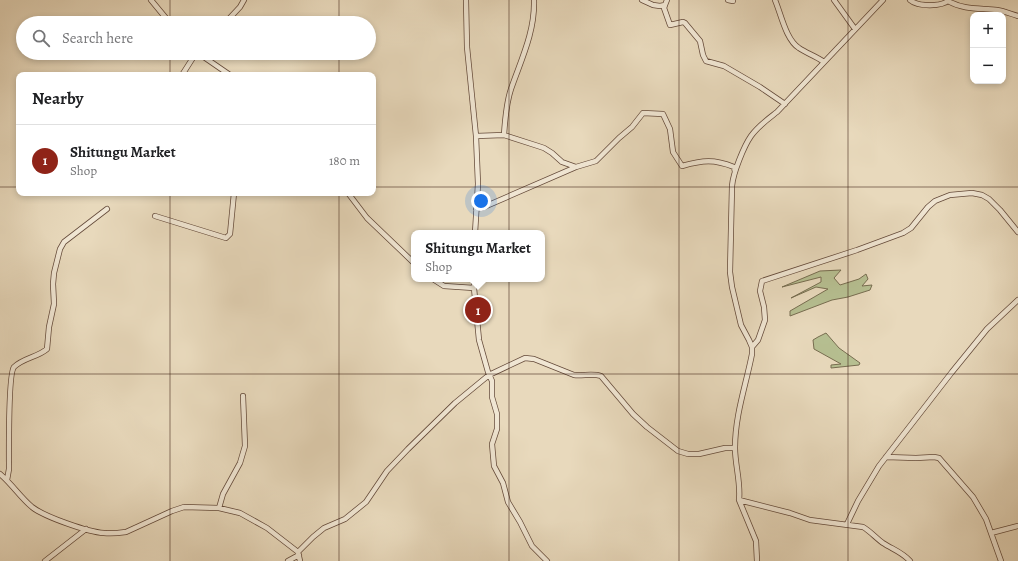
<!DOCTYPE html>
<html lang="en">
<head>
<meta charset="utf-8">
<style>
  body { margin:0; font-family:Alegreya,serif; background:#f2f2f2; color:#202124 }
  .controls { position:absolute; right:12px; top:12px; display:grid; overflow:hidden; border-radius:8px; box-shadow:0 2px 6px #0003 }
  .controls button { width:36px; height:36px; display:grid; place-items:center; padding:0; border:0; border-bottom:1px solid #e0e0e0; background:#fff; color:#202124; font:20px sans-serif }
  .you { position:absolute; left:481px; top:201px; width:14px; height:14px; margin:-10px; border:3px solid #fff; border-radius:50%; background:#1a73e8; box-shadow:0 0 0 6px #1a73e833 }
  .badge { display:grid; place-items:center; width:26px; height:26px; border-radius:50%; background:#8f2418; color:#fff; font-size:13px; font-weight:700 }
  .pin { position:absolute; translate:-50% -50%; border:2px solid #fff; box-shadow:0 1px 4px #0006 }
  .popup { position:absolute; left:411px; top:230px; width:134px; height:52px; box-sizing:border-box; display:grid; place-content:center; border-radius:8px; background:#fff; filter:drop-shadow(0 1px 3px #0005); font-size:13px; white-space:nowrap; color:#757577 }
  .popup b { font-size:15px; color:#202124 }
  .popup::after { content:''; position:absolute; left:50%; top:100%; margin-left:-8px; border:8px solid transparent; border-top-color:#fff }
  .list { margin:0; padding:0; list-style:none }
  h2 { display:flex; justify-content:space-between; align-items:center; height:52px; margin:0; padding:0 16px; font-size:17px }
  h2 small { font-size:13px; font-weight:400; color:#757577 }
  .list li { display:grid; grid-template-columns:26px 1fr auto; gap:12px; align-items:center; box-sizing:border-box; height:72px; padding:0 16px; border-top:1px solid #e0e0e0 }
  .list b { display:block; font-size:15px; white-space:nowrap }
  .list p { margin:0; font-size:13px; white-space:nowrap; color:#757577 }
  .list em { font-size:13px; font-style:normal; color:#757577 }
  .icon { flex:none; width:22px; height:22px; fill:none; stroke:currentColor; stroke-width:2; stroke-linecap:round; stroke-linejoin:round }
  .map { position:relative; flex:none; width:1018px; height:561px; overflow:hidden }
  .search { position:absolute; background:#fff; box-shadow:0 2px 6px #0003; left:16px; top:16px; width:360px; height:44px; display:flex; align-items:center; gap:10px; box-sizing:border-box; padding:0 14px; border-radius:22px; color:#757577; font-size:15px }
  .panel { position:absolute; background:#fff; box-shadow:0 2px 6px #0003; left:16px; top:72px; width:360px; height:124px; border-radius:8px }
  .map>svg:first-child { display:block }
  .green { fill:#b6bf91; stroke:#776d50 }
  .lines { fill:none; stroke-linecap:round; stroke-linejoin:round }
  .minor-casing { stroke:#644a3a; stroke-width:6 }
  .minor { stroke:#f0e6d3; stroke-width:4.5 }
  .grid { fill:none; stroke:#381b0f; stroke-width:1; stroke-opacity:0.55 }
</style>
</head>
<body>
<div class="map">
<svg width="1018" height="561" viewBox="0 0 1018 561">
  <rect width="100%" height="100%" fill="#e8d9bc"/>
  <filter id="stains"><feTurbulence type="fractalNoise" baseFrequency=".005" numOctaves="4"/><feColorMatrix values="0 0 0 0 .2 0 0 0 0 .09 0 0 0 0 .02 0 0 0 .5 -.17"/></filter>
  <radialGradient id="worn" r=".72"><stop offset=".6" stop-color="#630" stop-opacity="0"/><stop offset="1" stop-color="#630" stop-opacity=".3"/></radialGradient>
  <path class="green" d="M841 270 834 278 840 285 859 279 866 274 868 279 862 286 872 285 870 290 848 297 832 300 790 316V311L828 289 816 287 791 298 821 282V277L782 287 820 271Z
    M826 333 839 348 860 363 859 365 831 368V365L841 364 814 349 813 340 818 337Z"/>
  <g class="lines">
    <defs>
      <path id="minor" d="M151 0 170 23
        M466 0 467 47 476 136 478 184 475 233
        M642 0 653 5 660 6 665 5 667 0
        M728 0 733 1V0
        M775 0C781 14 786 40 799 48 806 53 816 56 824 62
        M834 0 855 29
        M883 0 777 112C768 119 758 126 751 136 744 146 733 173 732 186L730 272 732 287 741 325 749 340 752 347V354C746 385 735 415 735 448 735 465 741 483 739 500L790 513 810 520 863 527C870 531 876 538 883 543 892 549 902 552 910 561
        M910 0C918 7 942 7 949 0
        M948 1C964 10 980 8 997 10 1004 11 1011 14 1018 16
        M665 5 664 8 670 25 683 22 685 23 700 41 703 55 706 61 724 66 760 87 785 104
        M225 23 240 7 244 0
        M198 53 230 75
        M182 75 196 53
        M504 135C505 120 506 104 511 89 521 60 535 32 534 0
        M476 136 504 135 538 146 544 148 552 153 562 162 576 167
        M348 193 367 218 414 263
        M476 209 484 207 576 167 596 161 619 138 632 127 643 113 663 114 670 129 673 152 682 166C703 160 714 159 734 167L735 172
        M155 216 226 238 230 234 234 193
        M433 279 444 286 474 288 479 340 488 372 492 381V397L497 414V429L492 444 494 466 503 483 508 502 520 522 532 546 547 561
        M474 288V279
        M752 347 758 340 765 320 764 307 760 291 762 281 857 250 903 233 911 228 928 207 935 201 950 195 972 193 982 195 989 199 1000 210 1018 232
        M886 457 916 458 934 457 939 458 973 497 986 519 1001 561
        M0 474C12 484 20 497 32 507 45 517 88 532 104 533 112 534 119 533 126 532L172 511 184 507 219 508 240 513 267 528 298 552 300 561
        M7 480 9 469C9 453 8 374 14 367 23 358 38 357 47 349L49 327 54 304 53 284 54 273 60 249 64 242 107 209
        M739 500 756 541 757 561
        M219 508 223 494 240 463 245 446 243 396
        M847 524 858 501 879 466 952 372 987 329 1018 300
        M991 533 1018 526
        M298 552 313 537 324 528 345 519 366 502 387 471 408 449 455 403 489 375 525 358 534 359 574 375C583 376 593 373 601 376L633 414 647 427 678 451 688 454H699L725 448H735
        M45 561 86 529
        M288 561 299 555"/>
    </defs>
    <use href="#minor" class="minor-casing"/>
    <use href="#minor" class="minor"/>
  </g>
  <path class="grid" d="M170 0V23M339 0V23M509 0V561M679 0V561M848 0V561M170 53V75M339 53V75M0 187H19M373 187H1018M170 193V561M339 193V561M0 374H1018"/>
  <rect width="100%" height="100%" filter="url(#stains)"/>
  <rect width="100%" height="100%" fill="url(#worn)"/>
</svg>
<div class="controls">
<button>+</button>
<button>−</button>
</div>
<div class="you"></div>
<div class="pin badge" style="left:478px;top:310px">1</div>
<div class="popup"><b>Shitungu Market</b>Shop</div>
<div class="search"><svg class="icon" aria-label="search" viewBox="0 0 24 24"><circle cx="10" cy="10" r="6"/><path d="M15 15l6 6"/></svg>Search here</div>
<section class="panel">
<h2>Nearby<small></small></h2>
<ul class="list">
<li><span class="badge">1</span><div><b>Shitungu Market</b><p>Shop</p></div><em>180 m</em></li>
</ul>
</section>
</div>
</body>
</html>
